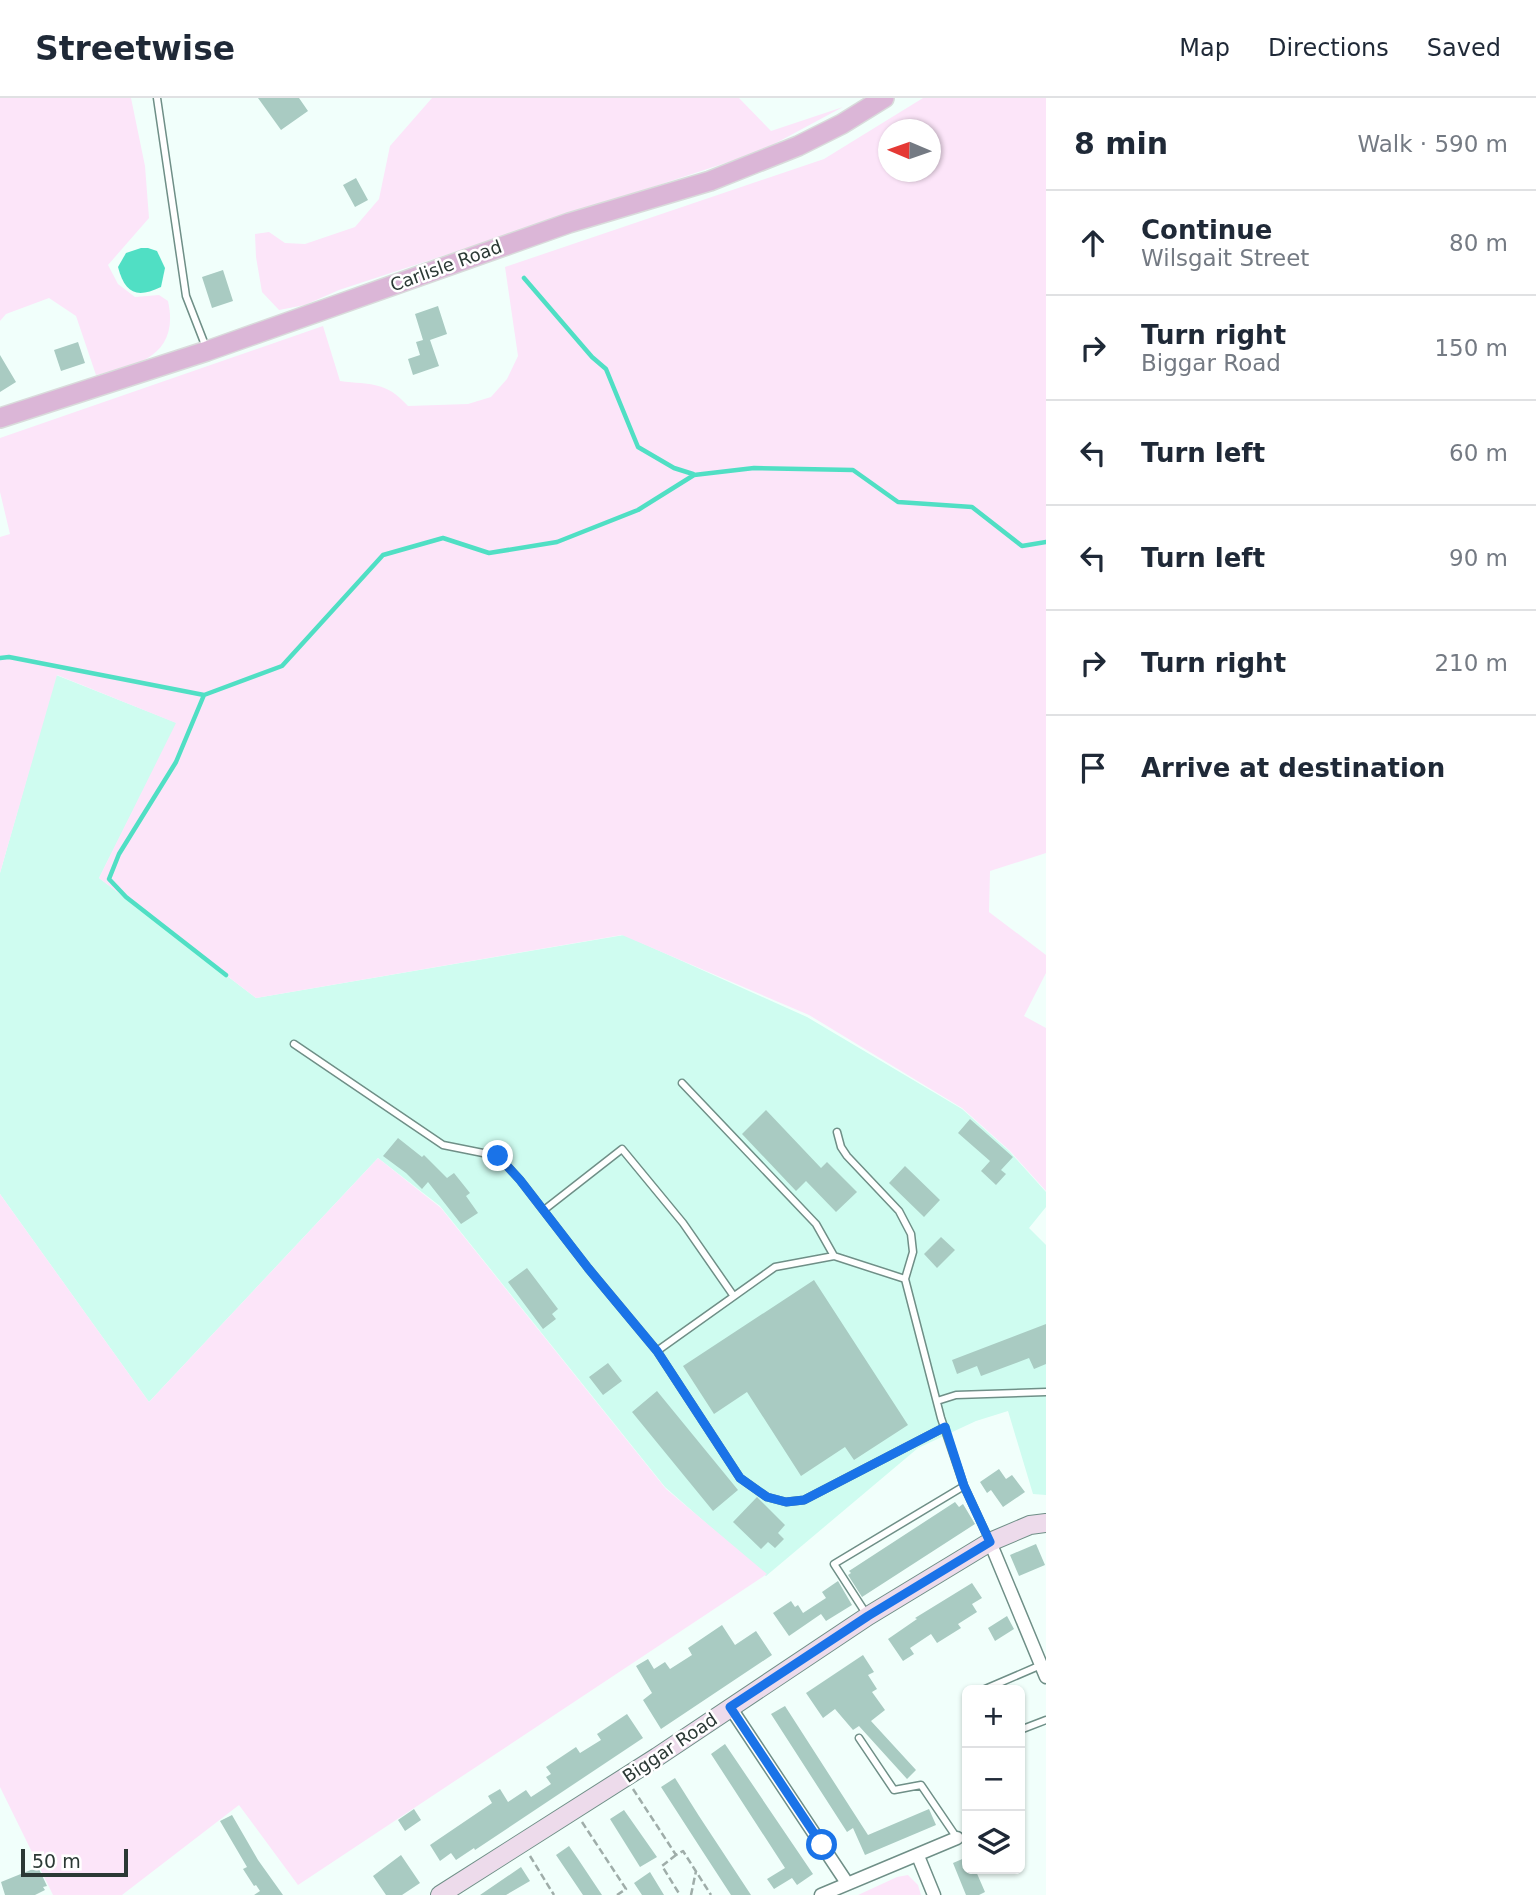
<!DOCTYPE html>
<html lang="en">
<head>
<meta charset="utf-8">
<style>
  body { margin:0; font-family:"DejaVu Sans",sans-serif; background:#f6f6f7; color:#1f2937 }
  .controls { position:absolute; right:21px; bottom:21px; display:grid; overflow:hidden; border-radius:10px; box-shadow:0 2px 5px #0004 }
  .controls button { width:63px; height:63px; display:grid; place-items:center; padding:0; border:0; border-bottom:2px solid #e0e1e3; background:#fff; color:#1f2937; font:35px sans-serif }
  .compass { position:absolute; left:878px; top:21px; width:63px; height:63px; border-radius:50%; background:#fff; box-shadow:0 2px 5px #0004; rotate:272deg }
  .scale { position:absolute; left:21px; bottom:18px; width:107px; box-sizing:border-box; padding-left:7px; border:4px solid #2b3935; border-top:0; font-size:19px; line-height:24px; white-space:nowrap; color:#2b3935; -webkit-text-stroke:5px #fff; paint-order:stroke }
  .stop { position:absolute; width:21px; height:21px; margin:-16px; border:5px solid #1a73e8; border-radius:50%; background:#fff }
  .stop.end { background:#1a73e8; border-color:#fff; box-shadow:0 2px 7px #0008 }
  .list { margin:0; padding:0; list-style:none }
  h2 { display:flex; justify-content:space-between; align-items:center; height:91px; margin:0; padding:0 28px; font-size:30px }
  h2 small { font-size:23px; font-weight:400; color:#747a83 }
  .list li { display:grid; grid-template-columns:46px 1fr auto; gap:21px; align-items:center; box-sizing:border-box; height:105px; padding:0 28px; border-top:2px solid #e0e1e3 }
  .list b { display:block; font-size:26px; white-space:nowrap }
  .list p { margin:0; font-size:23px; white-space:nowrap; color:#747a83 }
  .list em { font-size:23px; font-style:normal; color:#747a83 }
  .icon { flex:none; width:38px; height:38px; fill:none; stroke:currentColor; stroke-width:2; stroke-linecap:round; stroke-linejoin:round }
  .map { position:relative; flex:none; width:1046px; height:1797px; overflow:hidden }
  header { display:flex; align-items:center; gap:42px; box-sizing:border-box; height:98px; padding:0 35px; background:#fff; border-bottom:2px solid #e0e1e3 }
  header strong { font-size:33px }
  nav { display:flex; gap:38px; margin-inline-start:auto; font-size:24px }
  main { display:flex }
  aside { flex:1; background:#fff }
  .map>svg:first-child { display:block }
  .built { fill:#cffcf0 }
  .green { fill:#fce5f9; fill-rule:evenodd }
  .water { fill:#50dfc4 }
  .lines { fill:none; stroke-linecap:round; stroke-linejoin:round }
  .stream { stroke:#50dfc4; stroke-width:4.5 }
  .building { fill:#a9cbc2 }
  .lane-casing { stroke:#6f8f87; stroke-width:9 }
  .street-casing { stroke:#6f8f87; stroke-width:15 }
  .secondary-casing { stroke:#6f8f87; stroke-width:20 }
  .primary-casing { stroke:#d9dbdb; stroke-width:22 }
  .path { stroke:#9fada9; stroke-width:2.5; stroke-dasharray:7 3.5; stroke-linecap:butt }
  .lane { stroke:#fff; stroke-width:6 }
  .street { stroke:#fff; stroke-width:12 }
  .secondary { stroke:#eddbeb; stroke-width:18 }
  .primary { stroke:#dbb6d7; stroke-width:19 }
  .route { stroke:#1a73e8; stroke-width:9 }
  .labels { text-anchor:middle; stroke-width:5; stroke-linejoin:round; paint-order:stroke }
  .street-label { font-size:18px; fill:#2b3935; stroke:#fff }
</style>
</head>
<body>
<header>
<strong>Streetwise</strong>
<nav><a>Map</a><a>Directions</a><a>Saved</a></nav>
</header>
<main>
<div class="map">
<svg width="1046" height="1797" viewBox="0 0 1046 1797">
  <rect width="100%" height="100%" fill="#f1fffb"/>
  <path class="built" d="M56 577 177 625 99 780 256 900 624 837 807 919 962 1011 1009 1053 1046 1094V1109L1029 1130 1046 1147V1397L1033 1396 1008 1313 976 1323 918 1350 766 1478 665 1389 440 1108 378 1060 149 1304 0 1096V775Z"/>
  <path class="green" d="M0 0H131L145 68 149 120 108 167 118 186 135 199 159 197 168 203C180 257 138 268 96 277L76 218 49 200 6 216 0 223Z
    M432 0H739L771 33 843 9 759 54 339 192 305 207 279 212 262 194 256 159 255 136 269 134 285 145 305 146 355 129 379 101 390 48Z
    M923 0H1046V755L990 773 989 814 1046 857V875L1024 918 1046 930V1093L1010 1053 962 1010 809 917 622 837 256 900 99 780 176 625 57 577 0 775V439L10 436 0 394V340L323 228 340 283C371 287 386 283 408 308L468 306 491 299 507 281 518 258 505 169 824 61ZM888 32H930V74H888Z
    M378 1060 441 1110 666 1391 767 1476 298 1787 239 1707 122 1797H53L0 1689V1096L149 1304Z
    M908 1777 918 1787 921 1797H858L897 1779Z"/>
  <path class="water" d="M141 150H148L157 153 165 170 161 189C136 201 125 195 118 169L126 155Z"/>
  <g class="lines">
    <path class="stream" d="M524 180 592 259 606 271 638 349 674 370 693 376
      M0 560 9 559 204 597 282 568 383 457 443 440 489 455 557 444 638 412 694 377 754 370 853 372 898 404 972 409 1022 448 1046 444
      M204 597 176 664 119 756 109 781 126 799 226 877"/>
  </g>
  <path class="building" d="M258 0H299L308 13 281 32Z
    M356 80 368 102 355 109 343 87Z
    M223 172 233 203 212 210 202 179Z
    M438 208 447 236 430 242 439 268 413 277 408 261 420 257 416 244 423 242 415 216Z
    M78 244 85 265 61 273 54 252Z
    M0 257 16 284 0 294Z
    M766 1012 821 1070 827 1064 857 1094 836 1114 806 1083 796 1093 742 1036Z
    M970 1021 1013 1059 1001 1072 1006 1076 996 1087 981 1073 990 1063 958 1035Z
    M398 1040 422 1059 424 1057 447 1080 454 1075 470 1095 466 1098 478 1115 461 1126 428 1084 422 1091 406 1075 383 1058Z
    M905 1068 940 1102 924 1119 889 1085Z
    M941 1139 955 1152 937 1170 924 1156Z
    M527 1170 558 1211 552 1216 556 1221 543 1231 508 1184Z
    M814 1182 908 1327 854 1362 845 1349 801 1378 747 1294 714 1316 683 1268Z
    M1046 1226V1266L1034 1271 1029 1260 981 1278 977 1268 957 1276 952 1262Z
    M608 1265 622 1283 603 1297 589 1279Z
    M657 1293 738 1392 713 1413 632 1314Z
    M999 1371 1006 1381 1012 1377 1025 1394 1003 1409 991 1392 987 1395 980 1384Z
    M757 1399 785 1427 778 1435 784 1441 775 1450 768 1444 761 1451 733 1424Z
    M955 1404 959 1409 963 1406 975 1426 862 1499 848 1477 851 1475 849 1473Z
    M1036 1446 1045 1467 1019 1478 1010 1457Z
    M838 1483 852 1507 826 1523 821 1516 789 1538 773 1515 791 1503 795 1509 798 1507 803 1515 826 1500 822 1494Z
    M972 1485 982 1500 972 1506 977 1514 958 1526 961 1530 937 1545 931 1536 910 1550 914 1556 903 1563 888 1541 917 1521 915 1520Z
    M1007 1518 1014 1531 995 1543 988 1530Z
    M722 1527 735 1547 756 1533 772 1557 661 1631 643 1602 652 1595 636 1568 648 1561 654 1571 665 1564 670 1571 692 1557 688 1550Z
    M863 1557 874 1574 868 1577 877 1591 872 1594 885 1612 871 1623 916 1672 907 1681 859 1628 853 1632 835 1611 823 1620 806 1595Z
    M785 1608 868 1737 929 1711 936 1727 865 1757 853 1730 847 1734 771 1616Z
    M627 1616 643 1640 475 1752 474 1750 456 1762 451 1755 440 1763 430 1747 492 1705 488 1698 500 1691 508 1704 526 1692 531 1699 551 1686 546 1679 551 1676 546 1669 576 1649 580 1655 601 1642 597 1636Z
    M725 1646 813 1776 797 1787 792 1780 774 1791 767 1781 785 1770 711 1656Z
    M675 1680 699 1718 751 1797H731L703 1754 661 1689Z
    M414 1711 421 1722 405 1733 398 1722Z
    M624 1712 657 1759 640 1769 610 1721Z
    M232 1717 258 1762 283 1797H254L260 1793 256 1787 254 1788 243 1771 247 1769 220 1723Z
    M569 1748 578 1761 602 1797H583L556 1757Z
    M401 1757 420 1785 402 1797H386L373 1778Z
    M967 1759V1771H975L985 1794 979 1797H966L953 1765Z
    M38 1769 47 1788 43 1789 45 1792 35 1797H5L1 1784Z
    M521 1769 530 1783 506 1797H480Z
    M650 1774 664 1797H642L634 1785Z"/>
  <g class="lines">
    <defs>
      <path id="lane" d="M157 0 186 198 207 252
        M294 946 443 1047 498 1058 520 1082 588 1170 657 1253
        M682 985 816 1126 834 1158
        M837 1034 841 1049 847 1058 899 1113 911 1136 913 1154 905 1181 941 1320 964 1388 834 1466 867 1517
        M544 1112 622 1051 683 1125 733 1197
        M905 1181 834 1158 775 1169 657 1253 740 1380 767 1399 786 1404 804 1402 945 1329
        M937 1303 956 1297 1046 1294
        M964 1388 990 1444
        M983 1592 1041 1567
        M1020 1632 1046 1622
        M859 1640 894 1692 921 1687 957 1740"/>
      <path id="street" d="M990 1444 1046 1579
        M730 1609 847 1785
        M918 1758 934 1797
        M821 1797 957 1740"/>
      <path id="secondary" d="M440 1797 657 1659 868 1518 990 1444 1030 1427 1046 1425"/>
      <path id="primary" d="M0 320 207 253 569 125 710 83 798 48 842 26 884 0"/>
    </defs>
    <use href="#lane" class="lane-casing"/>
    <use href="#street" class="street-casing"/>
    <use href="#secondary" class="secondary-casing"/>
    <use href="#primary" class="primary-casing"/>
    <path class="path" d="M633 1691 676 1757 683 1753 711 1797
      M582 1724 626 1791 617 1797
      M676 1757 662 1768 680 1797
      M530 1758 554 1797
      M691 1797 696 1773"/>
    <use href="#lane" class="lane"/>
    <use href="#street" class="street"/>
    <use href="#secondary" class="secondary"/>
    <use href="#primary" class="primary"/>
  </g>
  <g class="lines">
    <path class="route" d="M498 1058 520 1082 588 1170 657 1253 740 1380 767 1399 786 1404 804 1402 945 1329 964 1388 990 1444 868 1518 730 1609 822 1747"/>
  </g>
  <g class="labels">
    <g class="street-label">
      <text transform="translate(446 168) rotate(-20)" y="6">Carlisle Road</text>
      <text transform="translate(670 1650) rotate(-34)" y="6">Biggar Road</text>
    </g>
  </g>
</svg>
<div class="controls">
<button>+</button>
<button>−</button>
<button><svg class="icon" aria-label="layers" viewBox="0 0 24 24"><path d="M12 4l9 5-9 5-9-5zM3 14l9 5 9-5"/></svg></button>
</div>
<svg class="compass" viewBox="-18 -18 36 36"><path d="M0-13l5 13h-10z" fill="#e53935"/><path d="M0 13l5-13h-10z" fill="#747a83"/></svg>
<div class="scale">50 m</div>
<div class="stop" style="left:822px;top:1747px"></div>
<div class="stop end" style="left:498px;top:1058px"></div>
</div>
<aside>
<h2>8 min<small>Walk · 590 m</small></h2>
<ul class="list">
<li><svg class="icon" aria-label="ahead" viewBox="0 0 24 24"><path d="M12 20V5M6 11l6-6 6 6"/></svg><div><b>Continue</b><p>Wilsgait Street</p></div><em>80 m</em></li>
<li><svg class="icon" aria-label="right" viewBox="0 0 24 24"><path d="M7 20v-9h11M14 6l5 5-5 5"/></svg><div><b>Turn right</b><p>Biggar Road</p></div><em>150 m</em></li>
<li><svg class="icon" aria-label="left" viewBox="0 0 24 24"><path d="M17 20v-9H6M10 6l-5 5 5 5"/></svg><div><b>Turn left</b></div><em>60 m</em></li>
<li><svg class="icon" aria-label="left" viewBox="0 0 24 24"><path d="M17 20v-9H6M10 6l-5 5 5 5"/></svg><div><b>Turn left</b></div><em>90 m</em></li>
<li><svg class="icon" aria-label="right" viewBox="0 0 24 24"><path d="M7 20v-9h11M14 6l5 5-5 5"/></svg><div><b>Turn right</b></div><em>210 m</em></li>
<li><svg class="icon" aria-label="arrive" viewBox="0 0 24 24"><path d="M6 21V4h12l-3 4 3 4H6"/></svg><div><b>Arrive at destination</b></div></li>
</ul>
</aside>
</main>
</body>
</html>
